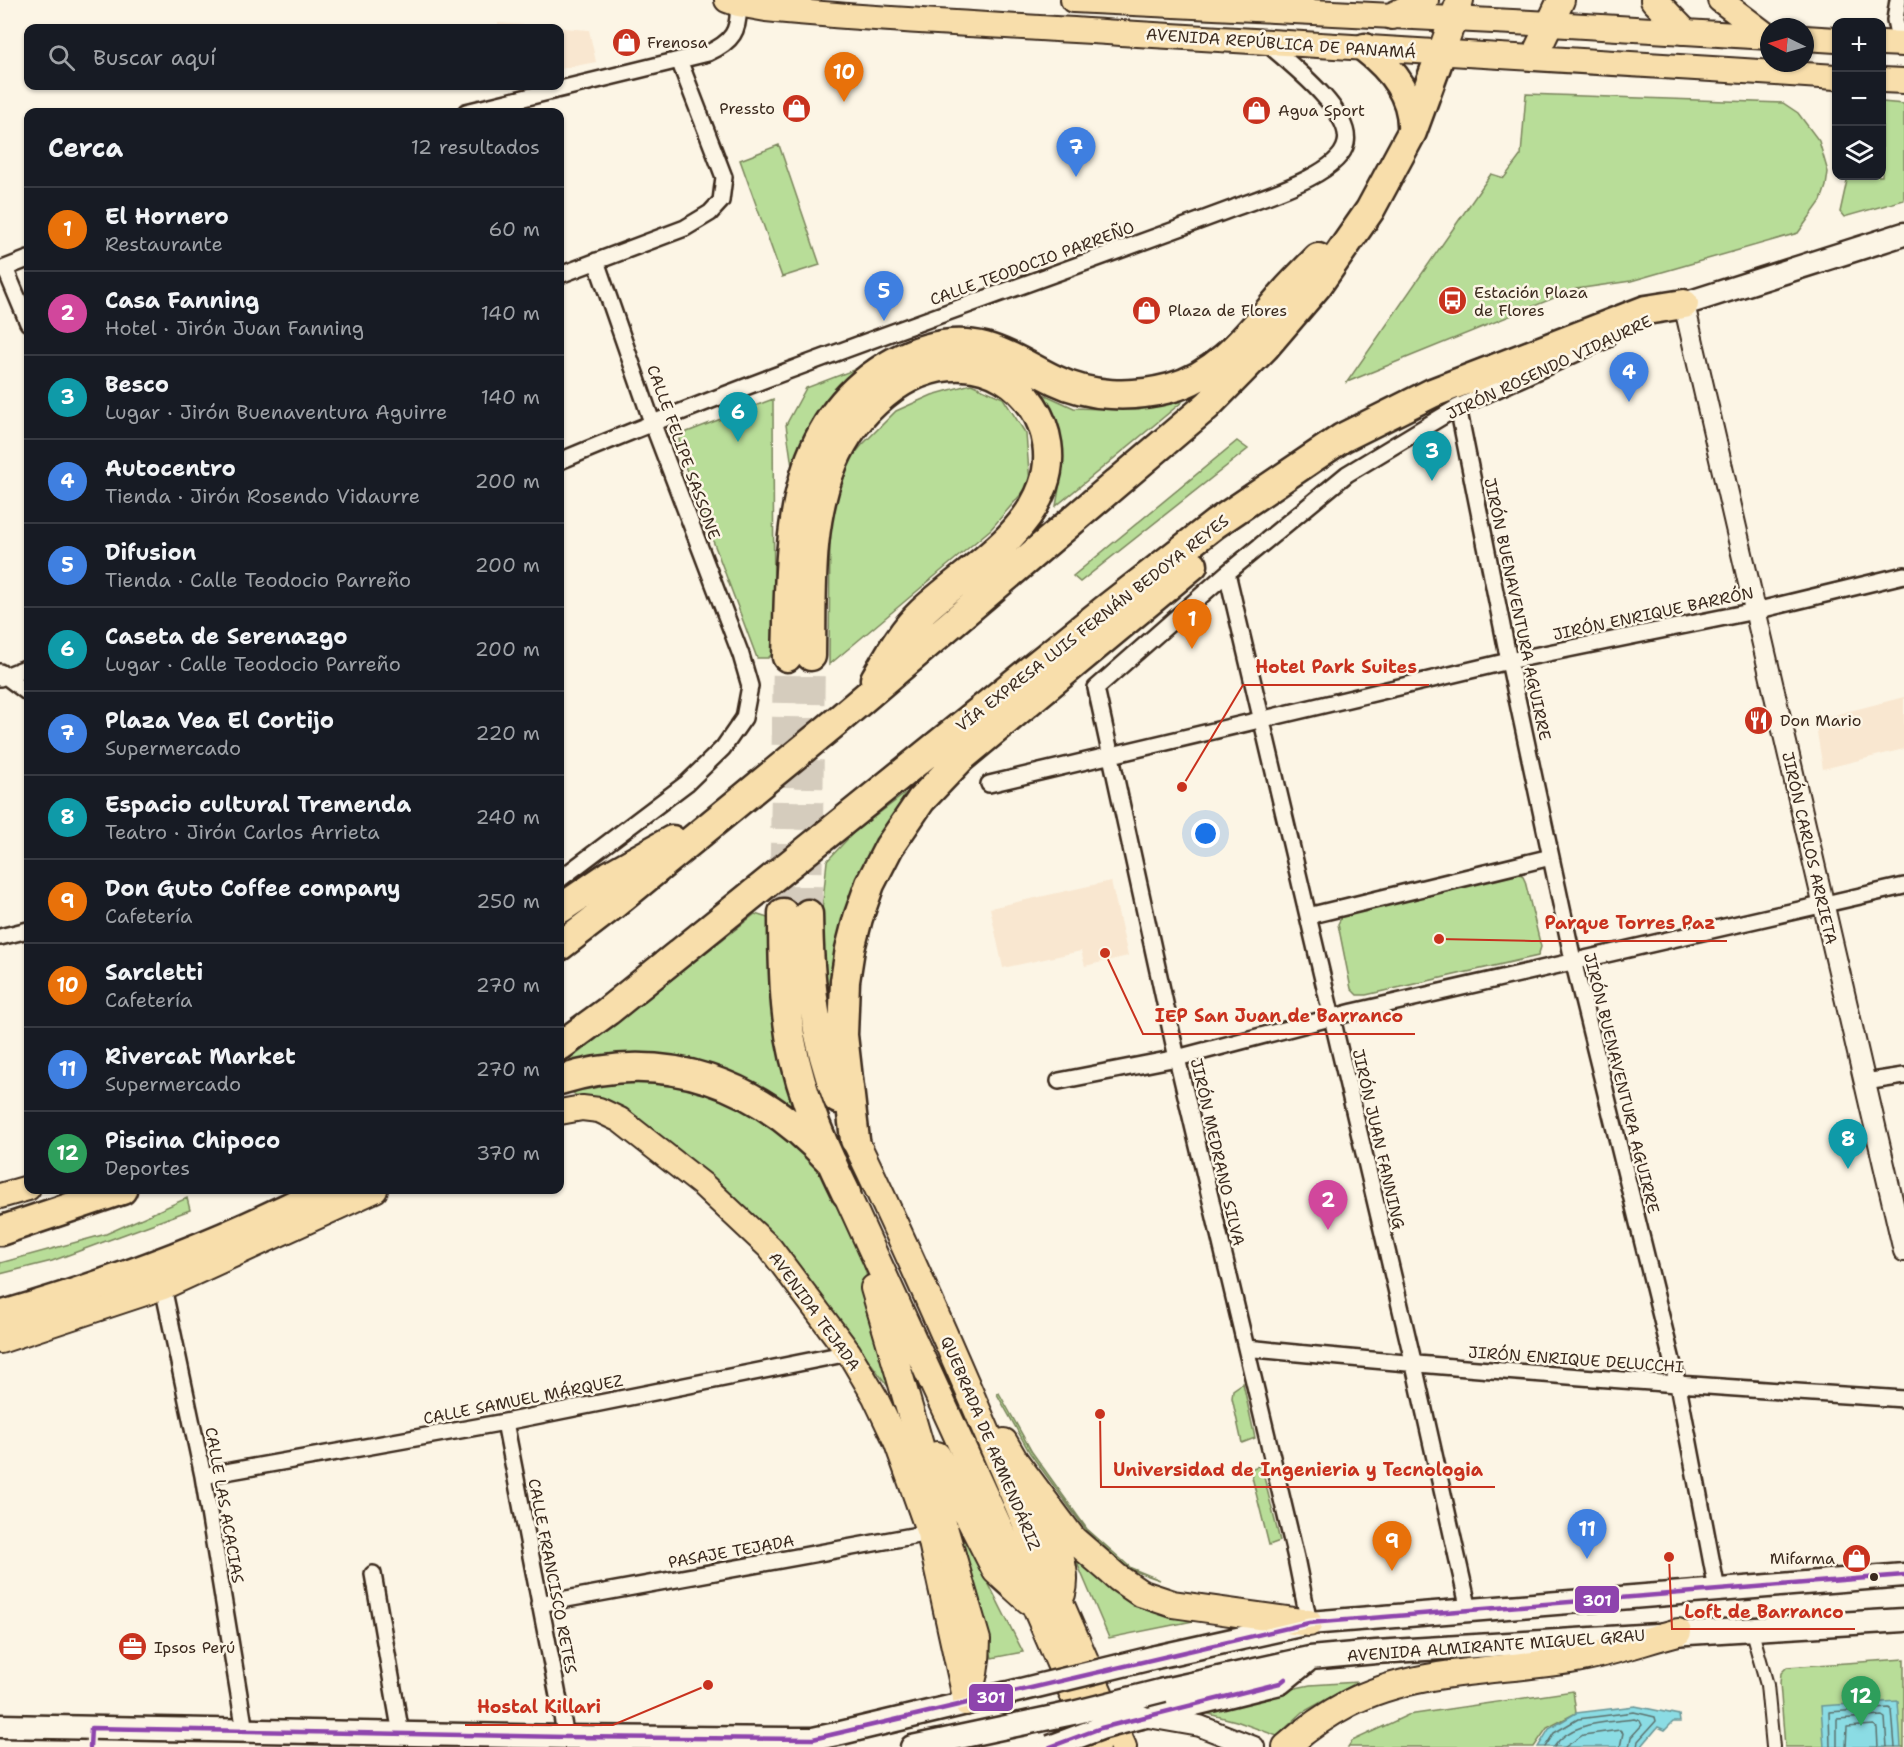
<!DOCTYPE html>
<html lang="es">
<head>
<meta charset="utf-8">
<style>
  body { margin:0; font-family:"Shantell Sans",sans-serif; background:#242831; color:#f1f3f6 }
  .controls { position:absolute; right:18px; top:18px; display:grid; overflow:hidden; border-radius:12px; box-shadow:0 2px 4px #0004 }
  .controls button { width:54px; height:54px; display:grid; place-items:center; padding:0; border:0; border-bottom:2px solid #363941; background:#171b24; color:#f1f3f6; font:30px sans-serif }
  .compass { position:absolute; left:1760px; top:18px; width:54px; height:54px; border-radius:50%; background:#171b24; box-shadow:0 2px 4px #0004; rotate:275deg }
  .you { position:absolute; left:1206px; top:834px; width:21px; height:21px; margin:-15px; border:4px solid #fff; border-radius:50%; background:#1a73e8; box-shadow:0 0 0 9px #1a73e833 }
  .badge { display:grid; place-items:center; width:39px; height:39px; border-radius:50%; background:#d93025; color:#fff; font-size:20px; font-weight:700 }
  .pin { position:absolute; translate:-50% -50px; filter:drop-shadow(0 2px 3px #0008) }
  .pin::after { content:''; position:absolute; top:32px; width:21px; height:18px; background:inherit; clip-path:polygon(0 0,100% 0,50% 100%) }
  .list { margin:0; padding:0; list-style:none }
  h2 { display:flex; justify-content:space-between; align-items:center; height:78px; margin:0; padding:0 24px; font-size:26px }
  h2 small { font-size:20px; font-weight:400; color:#9ea1a6 }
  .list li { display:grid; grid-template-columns:39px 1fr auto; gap:18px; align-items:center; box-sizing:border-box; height:84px; padding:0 24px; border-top:2px solid #363941 }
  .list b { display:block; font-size:22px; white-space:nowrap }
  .list p { margin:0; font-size:20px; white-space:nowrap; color:#9ea1a6 }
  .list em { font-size:20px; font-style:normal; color:#9ea1a6 }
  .icon { flex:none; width:33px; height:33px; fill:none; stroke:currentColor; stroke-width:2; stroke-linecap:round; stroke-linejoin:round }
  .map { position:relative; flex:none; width:1904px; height:1747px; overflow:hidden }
  .search { position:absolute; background:#171b24; box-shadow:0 2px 4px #0004; left:24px; top:24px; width:540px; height:66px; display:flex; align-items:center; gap:15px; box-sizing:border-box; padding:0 21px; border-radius:12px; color:#9ea1a6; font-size:22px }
  .panel { position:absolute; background:#171b24; box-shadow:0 2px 4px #0004; left:24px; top:108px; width:540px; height:1086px; border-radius:12px }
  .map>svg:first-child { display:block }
  .built { fill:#f9e7d0 }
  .green { fill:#b8dd98; stroke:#7a845b; stroke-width:1.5 }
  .water { fill:#8bdce4; stroke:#6b9595; stroke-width:1.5 }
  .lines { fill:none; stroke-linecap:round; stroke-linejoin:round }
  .shore { stroke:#5b716d; stroke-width:1.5 }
  .motorway-tunnel { stroke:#d5ccbd; stroke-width:28; stroke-dasharray:28 14; stroke-linecap:butt }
  .pedestrian-casing { stroke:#3b2a1e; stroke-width:16 }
  .minor-casing { stroke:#3b2a1e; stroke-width:20 }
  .tertiary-casing { stroke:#3b2a1e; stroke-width:24 }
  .secondary-casing { stroke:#3b2a1e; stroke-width:27 }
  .primary-casing { stroke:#3b2a1e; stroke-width:28 }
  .trunk-casing { stroke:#3b2a1e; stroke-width:30 }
  .motorway-casing { stroke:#3b2a1e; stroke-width:33 }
  .pedestrian { stroke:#fcf5e5; stroke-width:12 }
  .minor { stroke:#fcf5e5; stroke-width:15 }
  .tertiary { stroke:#fcf5e5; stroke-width:20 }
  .secondary { stroke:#fcf5e5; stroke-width:22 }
  .primary { stroke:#f8deab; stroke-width:24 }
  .trunk { stroke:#f8deab; stroke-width:26 }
  .motorway { stroke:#f8deab; stroke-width:28 }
  .secondary-bridge-casing { stroke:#3b2a1e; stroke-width:27; stroke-linecap:butt }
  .secondary-bridge { stroke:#fcf5e5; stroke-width:22 }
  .bus-1-casing { stroke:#fcf5e5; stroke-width:9 }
  .bus-1 { stroke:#8e44ad; stroke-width:4.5 }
  .bus-dot { fill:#3b2a1e; stroke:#fcf5e5; stroke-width:2 }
  .labels { text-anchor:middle; stroke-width:5; stroke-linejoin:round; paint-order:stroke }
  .poi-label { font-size:16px; fill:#3b2a1e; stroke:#fcf5e5; text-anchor:start }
  .street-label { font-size:16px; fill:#3b2a1e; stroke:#fcf5e5 }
  .leader { fill:none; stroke:#c8321e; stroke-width:2 }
  .callout-dot { fill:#c8321e; stroke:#fcf5e5; stroke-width:2 }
  .callout-label { font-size:18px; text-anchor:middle; font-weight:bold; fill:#c8321e; stroke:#fcf5e5; stroke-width:5; stroke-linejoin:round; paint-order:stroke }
  .line-badge { stroke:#fcf5e5; stroke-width:2 }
  .badge-label { font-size:16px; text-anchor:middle; font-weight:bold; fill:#fff }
</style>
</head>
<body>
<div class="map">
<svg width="1904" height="1747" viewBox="0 0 1904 1747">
  <rect width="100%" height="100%" fill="#fcf5e5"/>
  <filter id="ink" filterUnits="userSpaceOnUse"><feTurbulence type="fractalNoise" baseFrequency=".0167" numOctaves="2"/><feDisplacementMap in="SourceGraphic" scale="12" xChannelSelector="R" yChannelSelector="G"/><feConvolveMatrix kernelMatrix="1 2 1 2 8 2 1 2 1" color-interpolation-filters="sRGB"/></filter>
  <g filter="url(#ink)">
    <path class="built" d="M498 23 589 30 596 62 560 69V28H499Z
      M1904 697V749L1823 769 1815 720Z
      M1111 881 1128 956 1085 966 1081 951 1003 968 990 908Z"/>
    <path class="green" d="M1526 94 1783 103 1798 113 1819 141 1828 172 1826 186 1821 201 1798 233 1631 281 1576 289 1347 382 1491 174 1504 178 1521 155Z
      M1882 102 1904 104V200L1844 217 1840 212 1848 176H1882Z
      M779 145 820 265 782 277 740 160Z
      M874 362 793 473 786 425 806 388Z
      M971 384 1003 398 1026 434 1030 484 991 529 829 665 830 523 840 472 862 445 896 411 932 395Z
      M1039 392 1074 408 1139 410 1170 400 1182 402 1056 506C1065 459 1066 434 1039 392Z
      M773 399 774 652 768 658H757L680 453 679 437 687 432Z
      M1237 441 1248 449 1080 582 1073 576Z
      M930 775 870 867 837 1078 819 940 827 861 854 832Z
      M1515 872 1522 875 1525 881 1541 947 1538 956 1366 995H1357L1351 989 1338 924 1342 916Z
      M755 914 771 919 812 1131 719 1075 563 1065Z
      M616 1080 664 1083 722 1097 789 1133 820 1164 847 1208 906 1411 848 1332 656 1158 573 1093 593 1083Z
      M187 1198 190 1210 52 1261 0 1274V1263L106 1234Z
      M1243 1383 1255 1438 1242 1443 1232 1398 1233 1390Z
      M999 1393 1032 1452 1087 1529 1131 1568 1160 1580 1129 1569 1086 1530 1030 1453 997 1394Z
      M1261 1465 1280 1541 1269 1545 1250 1469Z
      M950 1507 1023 1652 992 1658Z
      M1066 1537 1109 1585 1140 1608 1193 1621 1109 1638Z
      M1904 1659V1747H1785L1780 1683 1781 1673 1787 1667Z
      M1358 1682 1303 1712 1277 1736 1236 1721 1193 1710 1310 1685Z
      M1573 1691 1576 1713 1547 1728 1534 1747H1348L1352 1741 1408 1715Z"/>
    <path class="water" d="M1898 1701 1901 1747H1824L1821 1706Z
      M1635 1706 1679 1715 1680 1722H1673L1665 1730 1658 1727 1641 1747H1538L1549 1729 1576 1713Z"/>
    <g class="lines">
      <path class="shore" d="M1545 1747 1554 1733 1578 1719 1634 1712 1655 1717 1656 1721 1638 1741 1637 1747
        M1554 1747C1570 1721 1607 1723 1634 1719L1640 1721 1642 1725 1631 1737 1629 1747
        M1565 1747 1583 1735 1620 1730 1623 1733 1620 1747
        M1830 1747 1829 1712 1889 1708 1892 1710 1895 1747
        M1837 1747V1719L1882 1716 1885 1718 1887 1747
        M1846 1747 1847 1727 1874 1725 1877 1728 1878 1747"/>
      <path class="motorway-tunnel" d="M783 913 787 657
        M808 914 811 656"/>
      <defs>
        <path id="pedestrian" d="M1751 1628 1767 1685 1773 1747"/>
        <path id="minor" d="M1898 0 1895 20 1900 44
          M466 112 708 53C732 42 740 31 738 4
          M5 268 28 323
          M0 270 28 259
          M560 275 685 228 710 213 721 201 724 177 679 60
          M1458 407 1509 661 1573 960 1678 1385 1717 1590
          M560 461C781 368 1009 292 1234 208 1262 197 1340 175 1346 143 1353 112 1287 61 1265 42
          M1227 573 1414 1365 1469 1610
          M0 672 28 693
          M0 678 28 667
          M989 784 1509 661 1755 611 1904 575
          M560 879 687 783 723 748 744 718 750 686 741 655 652 422 596 261
          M1308 916 1551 857
          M0 937 28 930
          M1059 1081 1177 1058 1353 1012 1904 886
          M1865 1082 1904 1076
          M163 1287 203 1476 245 1731
          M1246 1348C1465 1370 1684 1385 1904 1399
          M505 1422 566 1737
          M203 1476 505 1422 849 1353
          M373 1574 401 1734
          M539 1604 929 1533
          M1309 1623 1296 1558 1177 1058 1096 688 1227 573 1347 474 1458 407 1606 340"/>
        <path id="tertiary" d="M1684 304 1904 1251
          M1148 1717 1200 1726 1254 1747"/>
        <path id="secondary" d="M1684 304 1904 234
          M1156 1657 1309 1623 1904 1575
          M1164 1690 1310 1658 1376 1652 1904 1620
          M1142 1717 1280 1683 1307 1661
          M0 1726 566 1737 794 1739H813L841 1733 1004 1694
          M912 1747 1011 1726"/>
        <path id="primary" d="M727 0 738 4 766 9C884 21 1003 25 1121 33 1360 48 1598 61 1836 77
          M1073 0 1551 24 1769 37
          M1720 0 1769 37
          M1805 38 1836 40
          M1882 43 1904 44
          M1882 80 1904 81
          M560 1112 582 1108 599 1110 620 1120 703 1185 770 1248 849 1353 875 1397 896 1441 929 1533 966 1702
          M0 1196 28 1188
          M0 1341 163 1287 375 1190"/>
        <path id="trunk" d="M1654 0 1684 31
          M1392 16 1425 0
          M1441 53 1460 0
          M1534 57 1561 0
          M855 1140C951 1339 1033 1545 1123 1747
          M846 1193 1036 1608 1096 1747
          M874 1288 977 1640C977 1662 974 1681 966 1702
          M1004 1442 1015 1461 1073 1539 1118 1578 1140 1593 1173 1604 1309 1623
          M937 1455 996 1571 1028 1600
          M1042 1516C1053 1539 1070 1568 1062 1594
          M1286 1747C1305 1730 1326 1715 1349 1703 1416 1668 1503 1672 1576 1659 1610 1653 1644 1641 1678 1632"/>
        <path id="motorway" d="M1365 48C1391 68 1414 96 1412 131
          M811 656C812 591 808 524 833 463 854 413 905 363 963 366 1022 368 1063 431 1043 486 1024 540 962 574 922 612 902 631 889 655 875 679
          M787 657C791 549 783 423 894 362 922 347 954 339 985 347 1010 354 1032 369 1055 380 1090 397 1132 398 1170 388 1222 374 1252 329 1286 291 1296 280 1307 269 1318 258
          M560 909 610 875 672 840
          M783 913C783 947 783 981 787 1014 794 1077 818 1136 846 1193
          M808 914C809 978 814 1039 838 1099
          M560 946 612 906 842 717 1207 406 1265 347 1317 286 1370 210 1412 132 1441 53
          M560 1046 608 1011 1106 609 1215 524 1342 438 1432 393 1551 347 1646 310 1684 304
          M560 1080C666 1047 759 1083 832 1163
          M855 1140 843 1035 845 981 850 949 858 918 870 884 889 847 921 800 961 758 1193 565
          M0 1231 122 1190
          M0 1316C111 1284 221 1243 324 1190"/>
      </defs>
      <use href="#pedestrian" class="pedestrian-casing"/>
      <use href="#minor" class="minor-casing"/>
      <use href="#tertiary" class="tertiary-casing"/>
      <use href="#secondary" class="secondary-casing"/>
      <use href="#primary" class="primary-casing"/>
      <use href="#trunk" class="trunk-casing"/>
      <use href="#motorway" class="motorway-casing"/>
      <use href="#pedestrian" class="pedestrian"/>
      <use href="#minor" class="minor"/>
      <use href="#tertiary" class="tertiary"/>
      <use href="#secondary" class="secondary"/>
      <use href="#primary" class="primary"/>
      <use href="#trunk" class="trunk"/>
      <use href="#motorway" class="motorway"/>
      <defs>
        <path id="secondary-bridge" d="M1004 1694 1156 1657
          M1011 1726 1073 1713 1164 1690
          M1050 1747 1101 1728 1142 1717"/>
      </defs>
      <use href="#secondary-bridge" class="secondary-bridge-casing"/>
      <use href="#secondary-bridge" class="secondary-bridge"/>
      <defs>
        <path id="bus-1" d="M90 1747 91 1728 566 1737 813 1739 1309 1623 1904 1575
          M1050 1747 1101 1728 1280 1683 1285 1679"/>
      </defs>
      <use href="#bus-1" class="bus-1-casing"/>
      <use href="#bus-1" class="bus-1"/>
    </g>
  </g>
  <defs>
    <symbol id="shop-disc" viewBox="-11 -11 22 22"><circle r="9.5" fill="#c8321e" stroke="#fcf5e5"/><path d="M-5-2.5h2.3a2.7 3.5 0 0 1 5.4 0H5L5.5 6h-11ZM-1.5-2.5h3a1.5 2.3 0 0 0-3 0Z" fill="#fff"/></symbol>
    <symbol id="bus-disc" viewBox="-11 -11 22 22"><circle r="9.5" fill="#c8321e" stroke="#fcf5e5"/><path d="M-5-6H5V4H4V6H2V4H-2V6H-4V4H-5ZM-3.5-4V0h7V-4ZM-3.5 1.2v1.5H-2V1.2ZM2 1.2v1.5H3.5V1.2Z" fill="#fff"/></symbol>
    <symbol id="restaurant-disc" viewBox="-11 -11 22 22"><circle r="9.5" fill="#c8321e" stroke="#fcf5e5"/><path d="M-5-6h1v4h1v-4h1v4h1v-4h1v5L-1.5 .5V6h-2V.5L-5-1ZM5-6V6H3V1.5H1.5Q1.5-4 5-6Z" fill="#fff"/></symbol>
    <symbol id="office-disc" viewBox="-11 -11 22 22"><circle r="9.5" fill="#c8321e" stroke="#fcf5e5"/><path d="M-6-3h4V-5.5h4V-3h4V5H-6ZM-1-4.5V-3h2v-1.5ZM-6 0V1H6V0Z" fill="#fff"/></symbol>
  </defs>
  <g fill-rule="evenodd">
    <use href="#shop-disc" x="610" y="26" width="33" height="33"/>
    <use href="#shop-disc" x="780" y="92" width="33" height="33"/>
    <use href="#shop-disc" x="1240" y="94" width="33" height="33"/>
    <use href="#bus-disc" x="1436" y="284" width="33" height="33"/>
    <use href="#shop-disc" x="1130" y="294" width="33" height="33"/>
    <use href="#restaurant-disc" x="1742" y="704" width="33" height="33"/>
    <use href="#shop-disc" x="1840" y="1542" width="33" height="33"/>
    <use href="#office-disc" x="116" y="1630" width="33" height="33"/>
  </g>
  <circle class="bus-dot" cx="1874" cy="1577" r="5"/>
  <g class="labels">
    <g class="poi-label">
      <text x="647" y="48">Frenosa</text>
      <text x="775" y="114" text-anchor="end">Pressto</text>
      <text x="1278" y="116">Agua Sport</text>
      <text x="1474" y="298">Estación Plaza<tspan x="1474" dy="18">de Flores</tspan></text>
      <text x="1168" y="316">Plaza de Flores</text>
      <text x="1780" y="726">Don Mario</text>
      <text x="1835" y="1564" text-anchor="end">Mifarma</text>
      <text x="154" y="1653">Ipsos Perú</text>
    </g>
    <g class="street-label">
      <text transform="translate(1281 43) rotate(4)" y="6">AVENIDA REPÚBLICA DE PANAMÁ</text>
      <text transform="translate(1032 263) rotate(-20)" y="6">CALLE TEODOCIO PARREÑO</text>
      <text transform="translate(1549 367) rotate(-25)" y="6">JIRÓN ROSENDO VIDAURRE</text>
      <text transform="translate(684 452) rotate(70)" y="6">CALLE FELIPE SASSONE</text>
      <text transform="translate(1518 609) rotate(78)" y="6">JIRÓN BUENAVENTURA AGUIRRE</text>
      <text transform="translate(1653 613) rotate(-12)" y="6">JIRÓN ENRIQUE BARRÓN</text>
      <text transform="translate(1092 623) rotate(-38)" y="6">VÍA EXPRESA LUIS FERNÁN BEDOYA REYES</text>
      <text transform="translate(1810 848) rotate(77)" y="6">JIRÓN CARLOS ARRIETA</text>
      <text transform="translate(1622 1083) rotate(76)" y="6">JIRÓN BUENAVENTURA AGUIRRE</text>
      <text transform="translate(1379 1139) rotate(77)" y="6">JIRÓN JUAN FANNING</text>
      <text transform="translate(1218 1152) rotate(77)" y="6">JIRÓN MEDRANO SILVA</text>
      <text transform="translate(815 1311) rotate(54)" y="6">AVENIDA TEJADA</text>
      <text transform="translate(1576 1359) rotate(4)" y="6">JIRÓN ENRIQUE DELUCCHI</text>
      <text transform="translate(523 1399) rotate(-11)" y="6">CALLE SAMUEL MÁRQUEZ</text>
      <text transform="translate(991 1443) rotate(67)" y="6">QUEBRADA DE ARMENDÁRIZ</text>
      <text transform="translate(225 1505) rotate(80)" y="6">CALLE LAS ACACIAS</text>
      <text transform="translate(731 1551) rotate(-10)" y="6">PASAJE TEJADA</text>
      <text transform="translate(553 1576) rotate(79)" y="6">CALLE FRANCISCO RETES</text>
      <text transform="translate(1496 1645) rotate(-4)" y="6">AVENIDA ALMIRANTE MIGUEL GRAU</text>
    </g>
  </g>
  <path class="leader" d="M1182 787L1243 685H1429M1439 939L1532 941H1727M1105 953L1143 1034H1415M1100 1414L1101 1487H1495M1669 1557L1672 1629H1855M708 1685L613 1725H465"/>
  <g class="callout-dot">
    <circle cx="1182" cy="787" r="6"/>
    <circle cx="1439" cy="939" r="6"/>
    <circle cx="1105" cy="953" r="6"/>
    <circle cx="1100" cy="1414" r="6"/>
    <circle cx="1669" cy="1557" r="6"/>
    <circle cx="708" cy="1685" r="6"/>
  </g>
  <g class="callout-label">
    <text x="1336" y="673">Hotel Park Suites</text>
    <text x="1630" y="929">Parque Torres Paz</text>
    <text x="1279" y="1022">IEP San Juan de Barranco</text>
    <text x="1298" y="1476">Universidad de Ingenieria y Tecnologia</text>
    <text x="1764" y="1618">Loft de Barranco</text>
    <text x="539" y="1713">Hostal Killari</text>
  </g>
  <g class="line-badge">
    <rect x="1574" y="1585" width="46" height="29" rx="6" fill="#8e44ad"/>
    <rect x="968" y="1683" width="46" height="29" rx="6" fill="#8e44ad"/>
  </g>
  <g class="badge-label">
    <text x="1597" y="1606">301</text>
    <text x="991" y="1703">301</text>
  </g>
</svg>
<div class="controls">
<button>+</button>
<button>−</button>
<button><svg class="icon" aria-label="layers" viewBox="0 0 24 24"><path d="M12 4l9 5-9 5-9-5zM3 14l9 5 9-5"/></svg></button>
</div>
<svg class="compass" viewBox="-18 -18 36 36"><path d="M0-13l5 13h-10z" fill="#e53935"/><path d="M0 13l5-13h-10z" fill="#9ea1a6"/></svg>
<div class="you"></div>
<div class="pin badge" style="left:1192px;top:649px;background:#e8710a">1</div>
<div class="pin badge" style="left:1328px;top:1230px;background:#d1479c">2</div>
<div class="pin badge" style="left:1432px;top:481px;background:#0f9aa8">3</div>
<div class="pin badge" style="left:1629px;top:402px;background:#3f7fe0">4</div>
<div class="pin badge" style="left:884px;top:321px;background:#3f7fe0">5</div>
<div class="pin badge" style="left:738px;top:442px;background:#0f9aa8">6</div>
<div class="pin badge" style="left:1076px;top:177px;background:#3f7fe0">7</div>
<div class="pin badge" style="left:1848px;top:1169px;background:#0f9aa8">8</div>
<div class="pin badge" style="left:1392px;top:1571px;background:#e8710a">9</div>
<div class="pin badge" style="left:844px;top:102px;background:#e8710a">10</div>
<div class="pin badge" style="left:1587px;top:1559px;background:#3f7fe0">11</div>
<div class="pin badge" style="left:1861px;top:1726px;background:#2e9e5b">12</div>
<div class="search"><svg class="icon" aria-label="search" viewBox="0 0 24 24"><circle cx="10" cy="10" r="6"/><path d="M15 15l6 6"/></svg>Buscar aquí</div>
<section class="panel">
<h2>Cerca<small>12 resultados</small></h2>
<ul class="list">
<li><span class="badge" style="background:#e8710a">1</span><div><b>El Hornero</b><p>Restaurante</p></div><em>60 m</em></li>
<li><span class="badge" style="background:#d1479c">2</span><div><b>Casa Fanning</b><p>Hotel · Jirón Juan Fanning</p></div><em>140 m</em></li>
<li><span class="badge" style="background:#0f9aa8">3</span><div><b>Besco</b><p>Lugar · Jirón Buenaventura Aguirre</p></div><em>140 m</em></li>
<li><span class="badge" style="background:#3f7fe0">4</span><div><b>Autocentro</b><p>Tienda · Jirón Rosendo Vidaurre</p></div><em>200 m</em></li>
<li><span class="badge" style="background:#3f7fe0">5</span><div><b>Difusion</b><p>Tienda · Calle Teodocio Parreño</p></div><em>200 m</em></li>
<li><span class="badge" style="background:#0f9aa8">6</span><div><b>Caseta de Serenazgo</b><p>Lugar · Calle Teodocio Parreño</p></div><em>200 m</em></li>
<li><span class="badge" style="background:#3f7fe0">7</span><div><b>Plaza Vea El Cortijo</b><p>Supermercado</p></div><em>220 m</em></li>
<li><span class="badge" style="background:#0f9aa8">8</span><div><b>Espacio cultural Tremenda</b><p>Teatro · Jirón Carlos Arrieta</p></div><em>240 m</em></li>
<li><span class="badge" style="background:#e8710a">9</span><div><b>Don Guto Coffee company</b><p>Cafetería</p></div><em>250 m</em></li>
<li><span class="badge" style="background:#e8710a">10</span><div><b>Sarcletti</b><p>Cafetería</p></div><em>270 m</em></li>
<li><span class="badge" style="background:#3f7fe0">11</span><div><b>Rivercat Market</b><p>Supermercado</p></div><em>270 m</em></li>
<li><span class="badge" style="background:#2e9e5b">12</span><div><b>Piscina Chipoco</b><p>Deportes</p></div><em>370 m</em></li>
</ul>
</section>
</div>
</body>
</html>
